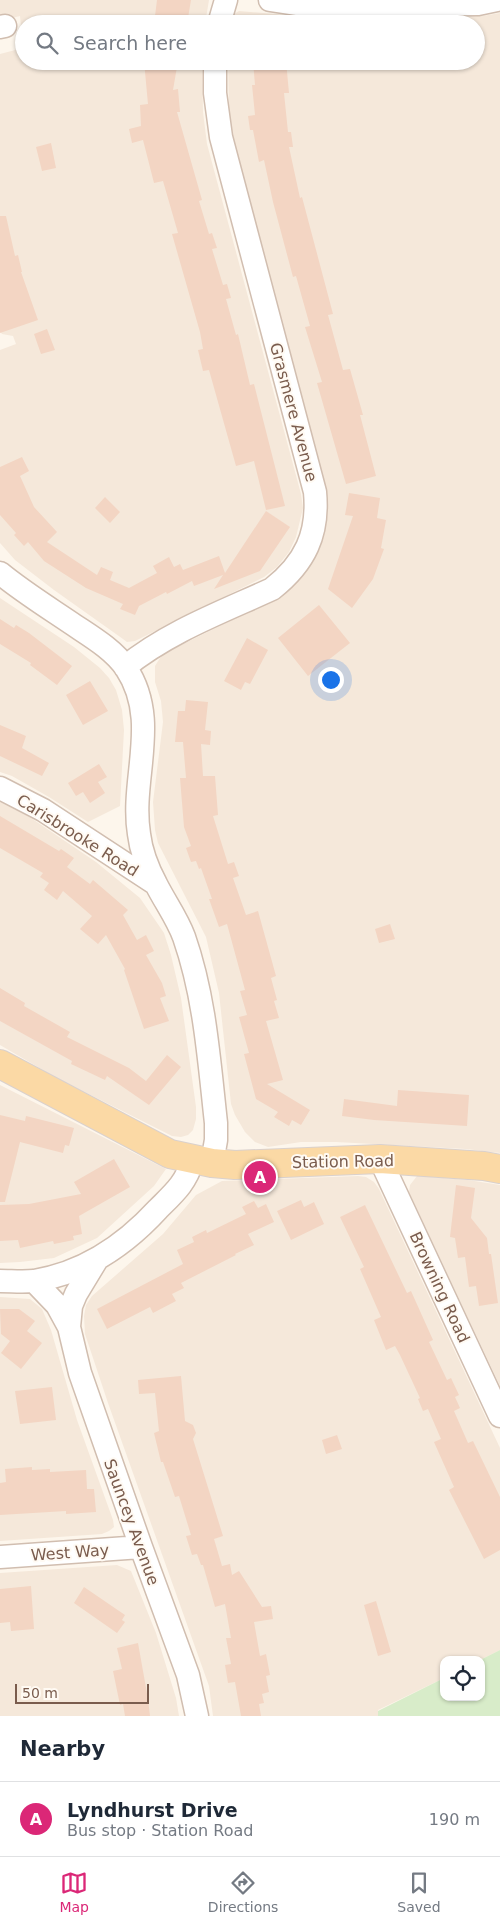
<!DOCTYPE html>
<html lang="en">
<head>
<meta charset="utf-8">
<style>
  body { margin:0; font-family:"DejaVu Sans",sans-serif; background:#f6f6f7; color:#1f2937 }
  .controls { position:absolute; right:15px; bottom:15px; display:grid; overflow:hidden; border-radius:10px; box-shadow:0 1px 4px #0004 }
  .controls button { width:45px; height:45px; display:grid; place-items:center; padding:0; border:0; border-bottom:1px solid #e0e1e3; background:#fff; color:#1f2937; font:25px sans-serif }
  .scale { position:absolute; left:15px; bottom:12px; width:134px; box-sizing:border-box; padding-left:5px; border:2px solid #7a5c4d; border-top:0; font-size:14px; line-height:18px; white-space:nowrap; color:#7a5c4d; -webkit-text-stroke:4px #fffaf3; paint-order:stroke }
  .you { position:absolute; left:330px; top:679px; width:18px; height:18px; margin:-12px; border:4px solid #fff; border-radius:50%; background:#1a73e8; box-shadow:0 0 0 8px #1a73e833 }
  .badge { display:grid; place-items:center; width:32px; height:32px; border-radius:50%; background:#db2777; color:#fff; font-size:16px; font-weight:700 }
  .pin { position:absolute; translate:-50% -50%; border:2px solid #fff; box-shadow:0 1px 5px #0006 }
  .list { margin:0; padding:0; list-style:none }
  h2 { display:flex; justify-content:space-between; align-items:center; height:65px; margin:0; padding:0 20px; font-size:21px }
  h2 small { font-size:16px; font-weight:400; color:#747a83 }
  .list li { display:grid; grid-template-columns:32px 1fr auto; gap:15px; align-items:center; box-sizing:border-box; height:75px; padding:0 20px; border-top:1px solid #e0e1e3 }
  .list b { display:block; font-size:19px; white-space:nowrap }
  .list p { margin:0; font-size:16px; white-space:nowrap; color:#747a83 }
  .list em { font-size:16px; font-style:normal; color:#747a83 }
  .icon { flex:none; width:28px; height:28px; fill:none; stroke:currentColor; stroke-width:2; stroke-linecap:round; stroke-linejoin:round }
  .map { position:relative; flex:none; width:500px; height:1716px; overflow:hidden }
  .search { position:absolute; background:#fff; box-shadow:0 1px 4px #0004; left:15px; right:15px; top:15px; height:55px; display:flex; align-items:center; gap:12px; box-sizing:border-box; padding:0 18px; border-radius:28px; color:#747a83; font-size:19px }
  .sheet { height:140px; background:#fff }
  nav { display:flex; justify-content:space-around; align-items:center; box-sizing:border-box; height:70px; border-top:1px solid #e0e1e3; background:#fff; font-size:14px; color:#747a83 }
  nav a { display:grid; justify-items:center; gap:2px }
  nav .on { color:#db2777 }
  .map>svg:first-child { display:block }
  .residential { fill:#f5e8da }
  .green { fill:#d8ecc9 }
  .building { fill:#f3d5c3 }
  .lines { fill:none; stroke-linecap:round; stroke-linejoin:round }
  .minor-casing { stroke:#d1beb0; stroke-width:25 }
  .major-casing { stroke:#dad1cd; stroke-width:30 }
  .minor { stroke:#fff; stroke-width:22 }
  .major { stroke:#fbd9a5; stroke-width:28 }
  .labels { text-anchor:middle; stroke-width:4; stroke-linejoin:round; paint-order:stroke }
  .street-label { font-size:16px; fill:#7a5c4d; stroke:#fffaf3 }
</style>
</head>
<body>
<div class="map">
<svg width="500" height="1716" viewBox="0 0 500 1716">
  <rect width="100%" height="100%" fill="#fdf6ec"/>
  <path class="residential" d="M0 0H209L205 24H24V61H202L203 112 207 144 301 494 303 508 296 537 289 552 277 567 264 577 135 641 127 642 123 639 54 590 15 560 0 543V350L16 344 13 336 2 334 0 331V54L23 48 20 16 0 21Z
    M239 11 325 18 483 16 500 13V1153L466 1149 336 1142H301L268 1147 255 1142 245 1132 235 1115 231 1104 219 993 206 937 158 843 155 830 153 802 163 722 161 701 155 682V666L160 658 165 653 271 601 286 593 300 579 311 563 321 544 327 521 328 504 325 487 238 159 229 116 228 61H476V24H232L234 14Z
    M0 598 74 647 100 668 109 678 116 690 122 710 124 730 120 806 88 822 49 797 12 776 0 772Z
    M0 802 28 816 96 862 140 898 164 933 171 955 181 998 196 1107V1119L193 1130 188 1135 181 1137 172 1136 55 1077 0 1045Z
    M0 1085 166 1169 154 1186 97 1238 54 1258 20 1262 0 1263Z
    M358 1176 366 1177 374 1182 379 1189 500 1448V1650L480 1660H444V1678L378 1710V1716H213L209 1686 108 1403 85 1334 84 1316 86 1305 92 1296 163 1234 196 1195 222 1181Z
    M417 1176 468 1180 500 1185V1386L409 1192 410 1185Z
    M0 1297 30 1299 42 1309 51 1330 77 1420 113 1520 114 1527 109 1531 102 1534 0 1541Z
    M117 1565 131 1571 156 1633 176 1698 179 1716H0V1573Z"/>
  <path class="green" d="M500 1650V1716H378V1711L444 1678V1697H481L480 1660Z"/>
  <path class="building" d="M157 0H191L187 24H154Z
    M144 61H178L173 90 178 89 180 112H177L202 200 199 201 209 234 212 233 217 248 212 249 223 285 227 284 231 298 226 299 236 335 238 334 250 385 254 384 285 506 266 510 254 461 236 466 209 370 203 371 198 350 203 349 200 332 172 234 178 233 163 181 154 183 143 140 132 143 129 129 141 126 140 105 148 104Z
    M253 61H286L289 93H284L288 132H291L293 147H289L300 198 302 197 333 314 328 315 343 370 350 369 363 415H360L376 476 346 484 317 383 322 382 305 327 310 326 296 276 293 277 273 202 264 160 259 162 253 130H250L248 116 255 115 252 85H255Z
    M51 143 56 168 42 171 36 147Z
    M0 216H6L15 256 18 255 22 272H21L38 320 0 333Z
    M47 329 55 350 41 354 34 334Z
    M22 457 29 471 20 476 34 507 57 532 47 542 97 575 101 567 113 572 110 580 129 588 157 573 153 566 169 557 174 567 180 564 183 570 219 556 225 573 266 511 290 527 260 571 214 589 223 575 194 586 192 581 167 594 166 592 139 606 135 615 120 609 123 604 86 588 44 561 28 542 24 546 14 535 16 533 0 515V467Z
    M349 493 380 498 377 518 386 520 381 548 384 549 373 579 352 608 328 589 353 516 345 515Z
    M105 497 120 512 110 523 95 508Z
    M319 605 350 643 308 676 278 638Z
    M0 619 14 628 16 625 29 633 72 666 57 685 30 665 31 663 0 644Z
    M247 638 268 650 250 684 245 682 241 690 224 681Z
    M90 681 108 711 83 725 66 695Z
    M186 700 208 702 205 730 211 731 210 745 201 744 203 776H215L218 815 213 816 228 864 234 862 239 876 233 878 246 915 258 911 276 976 271 978 277 1000 274 1001 279 1018 266 1021 283 1080 267 1084 310 1110 301 1125 292 1120 289 1126 274 1117 278 1112 256 1099 244 1054 249 1053 239 1017 247 1015 240 991 245 990 227 924 219 927 209 899H212L201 868 199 869 196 861 191 862 186 848 191 846 184 827 180 778H186L183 742H175L178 711H185Z
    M0 725 26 736 22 748 49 763 42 776 0 756Z
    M99 764 107 777 98 782 105 793 90 803 83 792 76 796 68 783Z
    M0 816 59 851 61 849 74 858 67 867 90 884 93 880 128 910 123 915 137 940 146 935 154 951 146 955 162 983 166 996 160 998 169 1021 144 1029 124 970 125 969 106 935 98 944 80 929 92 916 63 891 57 900 44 890 49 883 40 877 43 873 0 848Z
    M390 924 395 939 379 943 375 929Z
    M0 988 25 1003 24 1006 70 1032 67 1037 129 1068 146 1081 167 1055 181 1067 149 1105 107 1076 105 1080 71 1064 72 1061 0 1021Z
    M398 1090 469 1095 467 1126 374 1120 342 1116 344 1099 397 1106Z
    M0 1115 25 1121 26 1116 74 1128 69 1146 65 1145 63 1153 20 1142 5 1202H0Z
    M114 1159 130 1187 79 1216 82 1234 73 1236 74 1240 54 1244 53 1241 20 1248 18 1240 0 1241V1205L29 1204 81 1194 74 1182Z
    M456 1185 475 1188 471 1218 487 1238 489 1254H491L498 1303 479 1306 476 1286 469 1287 465 1257 458 1258 455 1238 450 1237Z
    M301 1200 304 1207 314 1202 324 1224 291 1240 277 1211Z
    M254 1201 258 1208 266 1204 274 1222 248 1234 254 1245 235 1254 236 1255 181 1283 184 1288 172 1294 176 1301 153 1313 150 1307 107 1329 97 1309 183 1264 177 1250 194 1242 192 1237 206 1230 207 1233 246 1214 242 1207Z
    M365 1205 407 1293 411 1291 433 1340 429 1342 447 1380 451 1378 459 1395 455 1397 460 1408 454 1411 468 1443 473 1441 500 1497V1550L484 1559 449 1490 454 1487 434 1442 441 1439 428 1409 423 1411 418 1399 420 1398 400 1355 395 1346 386 1350 374 1320 381 1317 360 1269 364 1267 340 1217Z
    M0 1309H19L35 1321 27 1331 42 1343 21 1369 1 1353 10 1341 1 1334Z
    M181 1376 185 1421 193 1425 196 1433 193 1439 223 1536 214 1539 222 1566 230 1564 232 1575 239 1571 262 1607 271 1606 273 1619 254 1622 260 1656 266 1654 270 1675 266 1676 269 1692 262 1694 264 1703 259 1704 261 1716H241L235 1682 228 1683 225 1665 231 1664 226 1638H231L225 1604 215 1607 203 1565H201L197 1554 192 1555 186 1536 191 1535 179 1496 175 1497 163 1462H161L154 1433 159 1431 155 1393 139 1394 138 1380Z
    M52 1387 56 1420 20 1424 15 1391Z
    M337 1435 342 1449 326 1454 322 1440Z
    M32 1467V1470L50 1469V1472L86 1470 87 1489H94L96 1512 66 1514V1511L0 1515V1483L6 1482 5 1469Z
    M31 1586 34 1629 11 1631 10 1622 0 1623V1589Z
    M84 1587 125 1615 122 1620 125 1622 117 1633 74 1603Z
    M376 1601 391 1652 378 1656 364 1605Z
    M138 1643 148 1699 150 1716H125L123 1704 120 1705 113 1671 122 1669 117 1648Z"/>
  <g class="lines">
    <defs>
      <path id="minor" d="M270 0 309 6 478 4 497 0
        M219 24 226 0
        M0 27 5 26
        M0 573C23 592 49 608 74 625 92 637 114 650 126 668 161 721 130 778 139 834 141 851 148 869 156 884 165 902 177 918 184 937 205 997 209 1060 216 1123V1140L212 1163
        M125 667C168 632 222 612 272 589 305 563 319 534 315 492L221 137 215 93V61
        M0 788 43 810 156 884
        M380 1159 500 1416
        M96 1261 76 1294 71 1306 69 1327 80 1373 141 1547 188 1675 197 1716
        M0 1281C11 1281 23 1282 34 1281 84 1273 125 1245 158 1209 175 1192 185 1184 193 1160
        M34 1281 57 1305 69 1327
        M0 1557 141 1547"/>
      <path id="major" d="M0 1064 170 1154 212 1163 235 1165 380 1159 484 1166 500 1169"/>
    </defs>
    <use href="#minor" class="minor-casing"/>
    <use href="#major" class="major-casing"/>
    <use href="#minor" class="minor"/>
    <use href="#major" class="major"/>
  </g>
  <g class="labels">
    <g class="street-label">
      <text transform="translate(294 412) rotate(75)" y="6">Grasmere Avenue</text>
      <text transform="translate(78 835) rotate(32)" y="6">Carisbrooke Road</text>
      <text transform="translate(343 1161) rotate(-1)" y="6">Station Road</text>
      <text transform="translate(440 1287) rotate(65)" y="6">Browning Road</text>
      <text transform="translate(132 1522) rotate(70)" y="6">Sauncey Avenue</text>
      <text transform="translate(70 1552) rotate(-4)" y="6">West Way</text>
    </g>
  </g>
</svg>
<div class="controls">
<button><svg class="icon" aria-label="locate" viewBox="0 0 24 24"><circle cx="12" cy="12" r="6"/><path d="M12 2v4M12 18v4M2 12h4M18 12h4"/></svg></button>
</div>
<div class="scale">50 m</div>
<div class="you"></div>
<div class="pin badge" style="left:260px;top:1177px">A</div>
<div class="search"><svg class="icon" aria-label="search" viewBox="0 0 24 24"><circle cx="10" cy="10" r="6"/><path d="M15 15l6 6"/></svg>Search here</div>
</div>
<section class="sheet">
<h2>Nearby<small></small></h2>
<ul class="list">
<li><span class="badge">A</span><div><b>Lyndhurst Drive</b><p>Bus stop · Station Road</p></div><em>190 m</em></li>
</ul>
</section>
<nav>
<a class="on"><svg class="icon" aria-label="map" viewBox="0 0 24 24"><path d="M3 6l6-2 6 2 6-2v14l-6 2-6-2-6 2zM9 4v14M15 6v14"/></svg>Map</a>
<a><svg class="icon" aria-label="directions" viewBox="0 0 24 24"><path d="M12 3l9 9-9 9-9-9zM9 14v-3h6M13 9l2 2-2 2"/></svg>Directions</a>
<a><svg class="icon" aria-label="saved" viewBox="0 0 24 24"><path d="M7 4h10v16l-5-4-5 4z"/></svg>Saved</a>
</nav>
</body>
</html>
